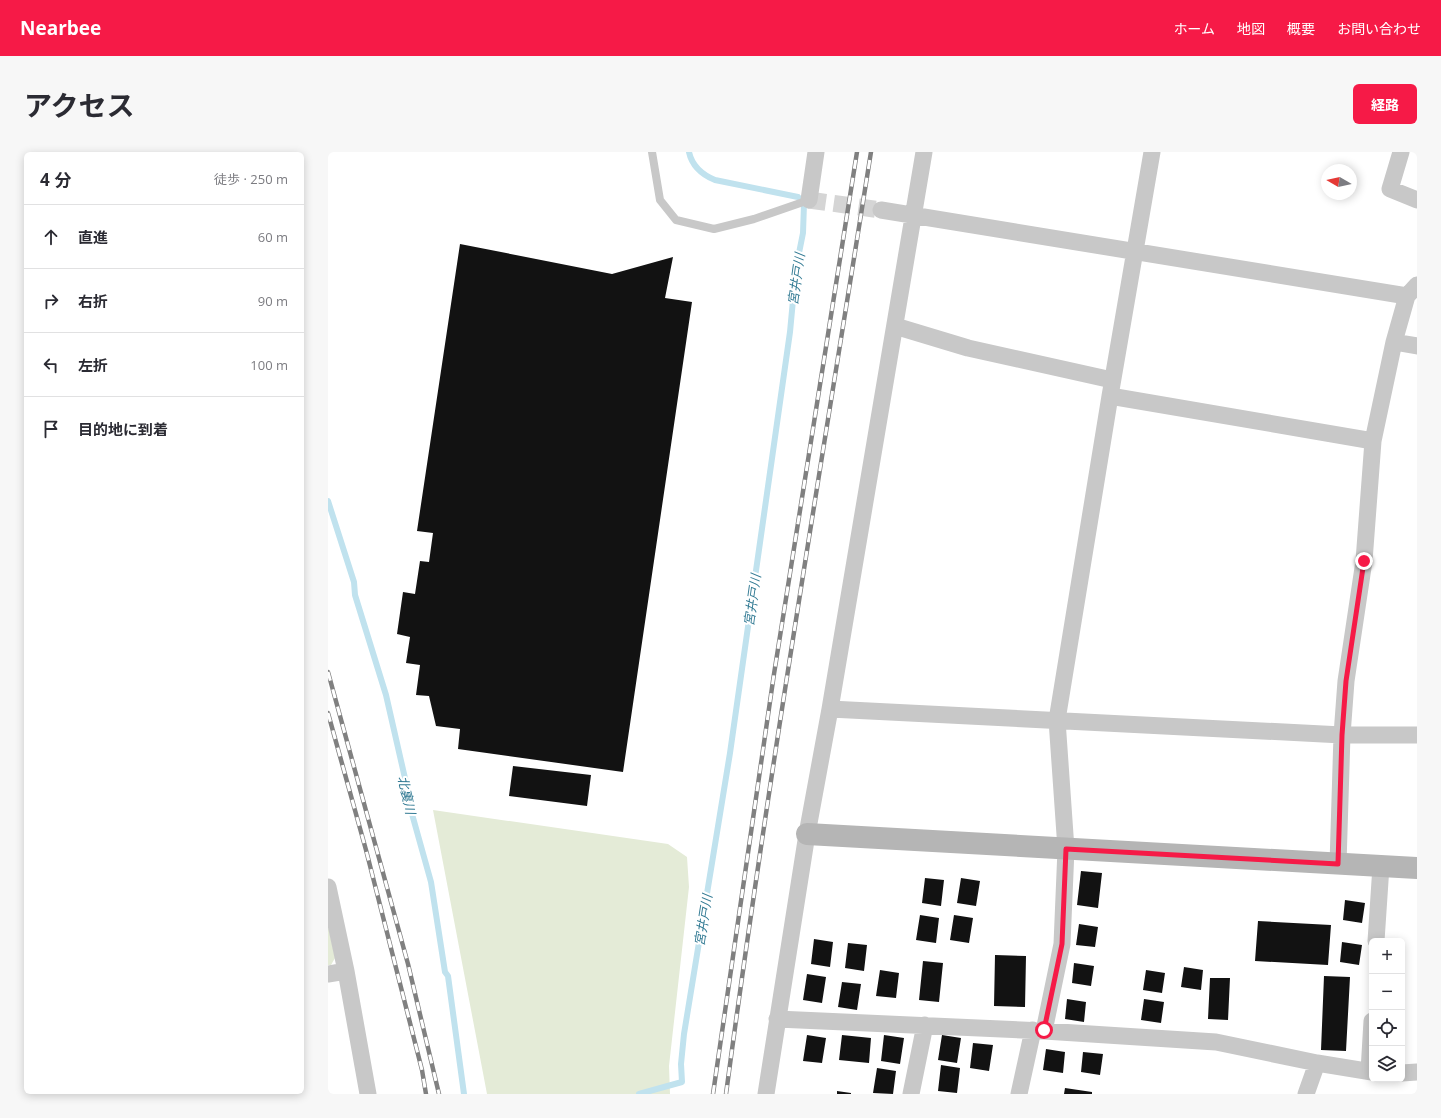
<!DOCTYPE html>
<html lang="ja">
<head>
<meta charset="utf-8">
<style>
  body { margin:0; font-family:"Open Sans","Noto Sans JP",sans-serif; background:#f7f7f7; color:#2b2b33 }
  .controls { position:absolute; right:12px; bottom:12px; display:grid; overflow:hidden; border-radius:6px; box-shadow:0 2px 10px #0003 }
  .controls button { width:36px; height:36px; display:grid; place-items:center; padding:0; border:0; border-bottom:1px solid #e1e1e2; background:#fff; color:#2b2b33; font:20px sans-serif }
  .compass { position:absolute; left:993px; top:12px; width:36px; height:36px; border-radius:50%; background:#fff; box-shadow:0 2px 10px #0003; rotate:279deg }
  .stop { position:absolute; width:12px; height:12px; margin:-9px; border:3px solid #f61a47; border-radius:50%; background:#fff }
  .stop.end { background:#f61a47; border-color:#fff; box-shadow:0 1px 4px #0008 }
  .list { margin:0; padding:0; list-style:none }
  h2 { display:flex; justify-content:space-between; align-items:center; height:52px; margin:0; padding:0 16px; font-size:17px }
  h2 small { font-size:13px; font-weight:400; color:#7c7c81 }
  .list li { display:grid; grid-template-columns:26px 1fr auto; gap:12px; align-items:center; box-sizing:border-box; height:64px; padding:0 16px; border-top:1px solid #e1e1e2 }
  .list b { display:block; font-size:15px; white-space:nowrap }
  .list em { font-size:13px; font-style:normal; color:#7c7c81 }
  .icon { flex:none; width:22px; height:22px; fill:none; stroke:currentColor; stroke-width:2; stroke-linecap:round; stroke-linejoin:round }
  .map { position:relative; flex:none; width:1089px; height:942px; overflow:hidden; border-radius:6px }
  header { display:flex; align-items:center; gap:24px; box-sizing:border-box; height:56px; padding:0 20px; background:#f61a47; color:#fff }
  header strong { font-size:19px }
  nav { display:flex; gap:22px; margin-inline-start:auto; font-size:14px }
  .intro { display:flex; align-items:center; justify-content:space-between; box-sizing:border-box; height:96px; padding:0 24px }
  h1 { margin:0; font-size:28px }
  .button { padding:10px 18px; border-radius:6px; background:#f61a47; color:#fff; font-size:14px; font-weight:700 }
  main { display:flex; gap:24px; padding:0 24px }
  aside { flex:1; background:#fff; border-radius:6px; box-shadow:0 2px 10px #0003 }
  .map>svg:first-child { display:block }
  .green { fill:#e4ebd7 }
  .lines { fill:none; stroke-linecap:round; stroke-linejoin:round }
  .stream { stroke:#c0e2ee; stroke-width:6 }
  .building { fill:#121212 }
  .street-tunnel { stroke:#d5d5d5; stroke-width:17; stroke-dasharray:17 8; stroke-linecap:butt }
  .lane { stroke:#c8c8c8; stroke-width:8 }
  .street { stroke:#c8c8c8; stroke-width:17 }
  .secondary { stroke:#b5b5b5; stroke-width:22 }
  .rail-casing { stroke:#808080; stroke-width:4.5 }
  .rail { stroke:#fff; stroke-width:3; stroke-dasharray:9; stroke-linecap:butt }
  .route { stroke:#f61a47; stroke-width:5 }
  .labels { text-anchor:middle; stroke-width:4; stroke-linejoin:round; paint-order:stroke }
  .water-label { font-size:13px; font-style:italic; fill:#337b94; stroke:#fff }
</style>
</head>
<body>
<header>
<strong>Nearbee</strong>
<nav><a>ホーム</a><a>地図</a><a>概要</a><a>お問い合わせ</a></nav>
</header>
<div class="intro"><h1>アクセス</h1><a class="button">経路</a></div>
<main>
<aside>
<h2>4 分<small>徒歩 · 250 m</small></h2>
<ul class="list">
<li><svg class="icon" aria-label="ahead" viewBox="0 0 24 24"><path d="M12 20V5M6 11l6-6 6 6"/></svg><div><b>直進</b></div><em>60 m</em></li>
<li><svg class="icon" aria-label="right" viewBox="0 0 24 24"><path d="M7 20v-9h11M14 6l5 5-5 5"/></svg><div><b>右折</b></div><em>90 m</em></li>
<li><svg class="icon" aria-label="left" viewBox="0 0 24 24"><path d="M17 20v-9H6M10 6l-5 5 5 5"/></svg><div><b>左折</b></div><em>100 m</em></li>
<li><svg class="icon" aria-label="arrive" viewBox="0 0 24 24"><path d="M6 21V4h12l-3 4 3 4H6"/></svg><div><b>目的地に到着</b></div></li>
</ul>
</aside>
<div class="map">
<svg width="1089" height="942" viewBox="0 0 1089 942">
  <rect width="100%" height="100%" fill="#fff"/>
  <path class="green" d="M105 658 340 692 359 705 361 735 341 914 342 942H159Z
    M0 773 7 806 3 813H0Z"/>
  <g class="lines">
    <path class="stream" d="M0 349 26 430 27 443 58 543 79 635 80 651 85 657 84 662 103 730 117 820 120 824 136 942
      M311 942 354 930 353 912 356 882 402 601 462 180 468 116 475 81 476 52 470 45 387 28C375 23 364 14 361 0"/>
  </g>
  <path class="building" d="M132 92 284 122 345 105 337 146 364 150 295 620 130 597 132 577 108 574 101 544 88 543 92 513 78 511 82 485 69 482 75 440 87 442 92 409 101 410 105 381 89 379Z
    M185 614 263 623 259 654 181 644Z
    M753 719 774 721 770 756 749 753Z
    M597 726 616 728 613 754 594 751Z
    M633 726 652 729 648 754 629 751Z
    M1017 748 1037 751 1034 771 1015 768Z
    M592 763 611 766 608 791 588 788Z
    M626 763 645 766 641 791 622 788Z
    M930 769 1003 773 1000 813 927 809Z
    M751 772 770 775 767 795 748 793Z
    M486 787 505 790 502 815 483 812Z
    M1014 790 1034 793 1031 813 1012 810Z
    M520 791 539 793 536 819 517 816Z
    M667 803 698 804 697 855 666 854Z
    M595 809 615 811 611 850 591 848Z
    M746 811 766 814 763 834 744 831Z
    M856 815 875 818 873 838 853 835Z
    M552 818 571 821 568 846 548 844Z
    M818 818 837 821 834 841 815 838Z
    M479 822 498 825 494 851 475 848Z
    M996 824 1022 825 1018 899 993 898Z
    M882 826H902L900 868 880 867Z
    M514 830 533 832 529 858 510 855Z
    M739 847 758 850 756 870 737 867Z
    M816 847 836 850 833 871 813 868Z
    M479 883 498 886 494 911 475 909Z
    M514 883 543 886 541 911 511 908Z
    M556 883 576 886 572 912 553 909Z
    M614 883 633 886 629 911 610 908Z
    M645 891 665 893 661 919 642 916Z
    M718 897 737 900 735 921 715 918Z
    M755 900 775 902 772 923 753 920Z
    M613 913 632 916 629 941 610 939Z
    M549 916 568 919 565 942 545 941Z
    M737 936 764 940V942H736Z
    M509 939 523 941V942H509Z"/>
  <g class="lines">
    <path class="street-tunnel" d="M481 48 553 58"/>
    <path class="lane" d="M324 0 332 48 348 68 386 77 426 67 481 48"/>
    <path class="street" d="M1073 0 1062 37 1089 48
      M481 48 488 0
      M553 58 1079 144
      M567 174 640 196 784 228
      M1066 190 1089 194
      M782 244 1045 289
      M502 557 1014 583H1089
      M1010 712 1014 583 1018 529 1036 409 1045 289 1066 190 1079 144 1089 133
      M0 735 18 819 40 942
      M1048 789 1053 714
      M0 822 18 819
      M449 867 716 879 888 890 989 911 1044 920
      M716 879 734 792 738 697 729 568 782 244 824 0
      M1041 919 1044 869
      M1074 921 1089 920
      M438 942 479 682 502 557 596 0
      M583 942 597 873
      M691 942 705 878
      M978 942 989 911"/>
    <path class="secondary" d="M479 682 1089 716"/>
    <defs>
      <path id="rail" d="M0 520 80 812 111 942
        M0 561 38 698 94 918 98 942
        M385 942 446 522 529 0
        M398 942C440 627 493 314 543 0"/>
    </defs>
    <use href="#rail" class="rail-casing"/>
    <use href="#rail" class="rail"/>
  </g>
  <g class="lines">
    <path class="route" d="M716 878 734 792 738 697 1010 712 1014 583 1018 529 1036 409"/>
  </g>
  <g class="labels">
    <g class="water-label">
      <text transform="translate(468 127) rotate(-82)" y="5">宮井戸川</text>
      <text transform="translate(424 448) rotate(-82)" y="5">宮井戸川</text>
      <text transform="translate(79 643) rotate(77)" y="5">北裏川</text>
      <text transform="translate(375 768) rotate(-81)" y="5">宮井戸川</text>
    </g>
  </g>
</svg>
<div class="controls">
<button>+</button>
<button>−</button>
<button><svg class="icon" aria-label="locate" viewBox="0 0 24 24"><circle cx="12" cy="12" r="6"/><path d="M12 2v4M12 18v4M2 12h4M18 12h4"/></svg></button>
<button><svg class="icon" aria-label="layers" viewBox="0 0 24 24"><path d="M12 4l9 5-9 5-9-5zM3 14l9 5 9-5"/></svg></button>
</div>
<svg class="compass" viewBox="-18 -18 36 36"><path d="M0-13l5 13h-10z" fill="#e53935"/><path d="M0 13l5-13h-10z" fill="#7c7c81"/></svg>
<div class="stop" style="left:716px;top:878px"></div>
<div class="stop end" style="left:1036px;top:409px"></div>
</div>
</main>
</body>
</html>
